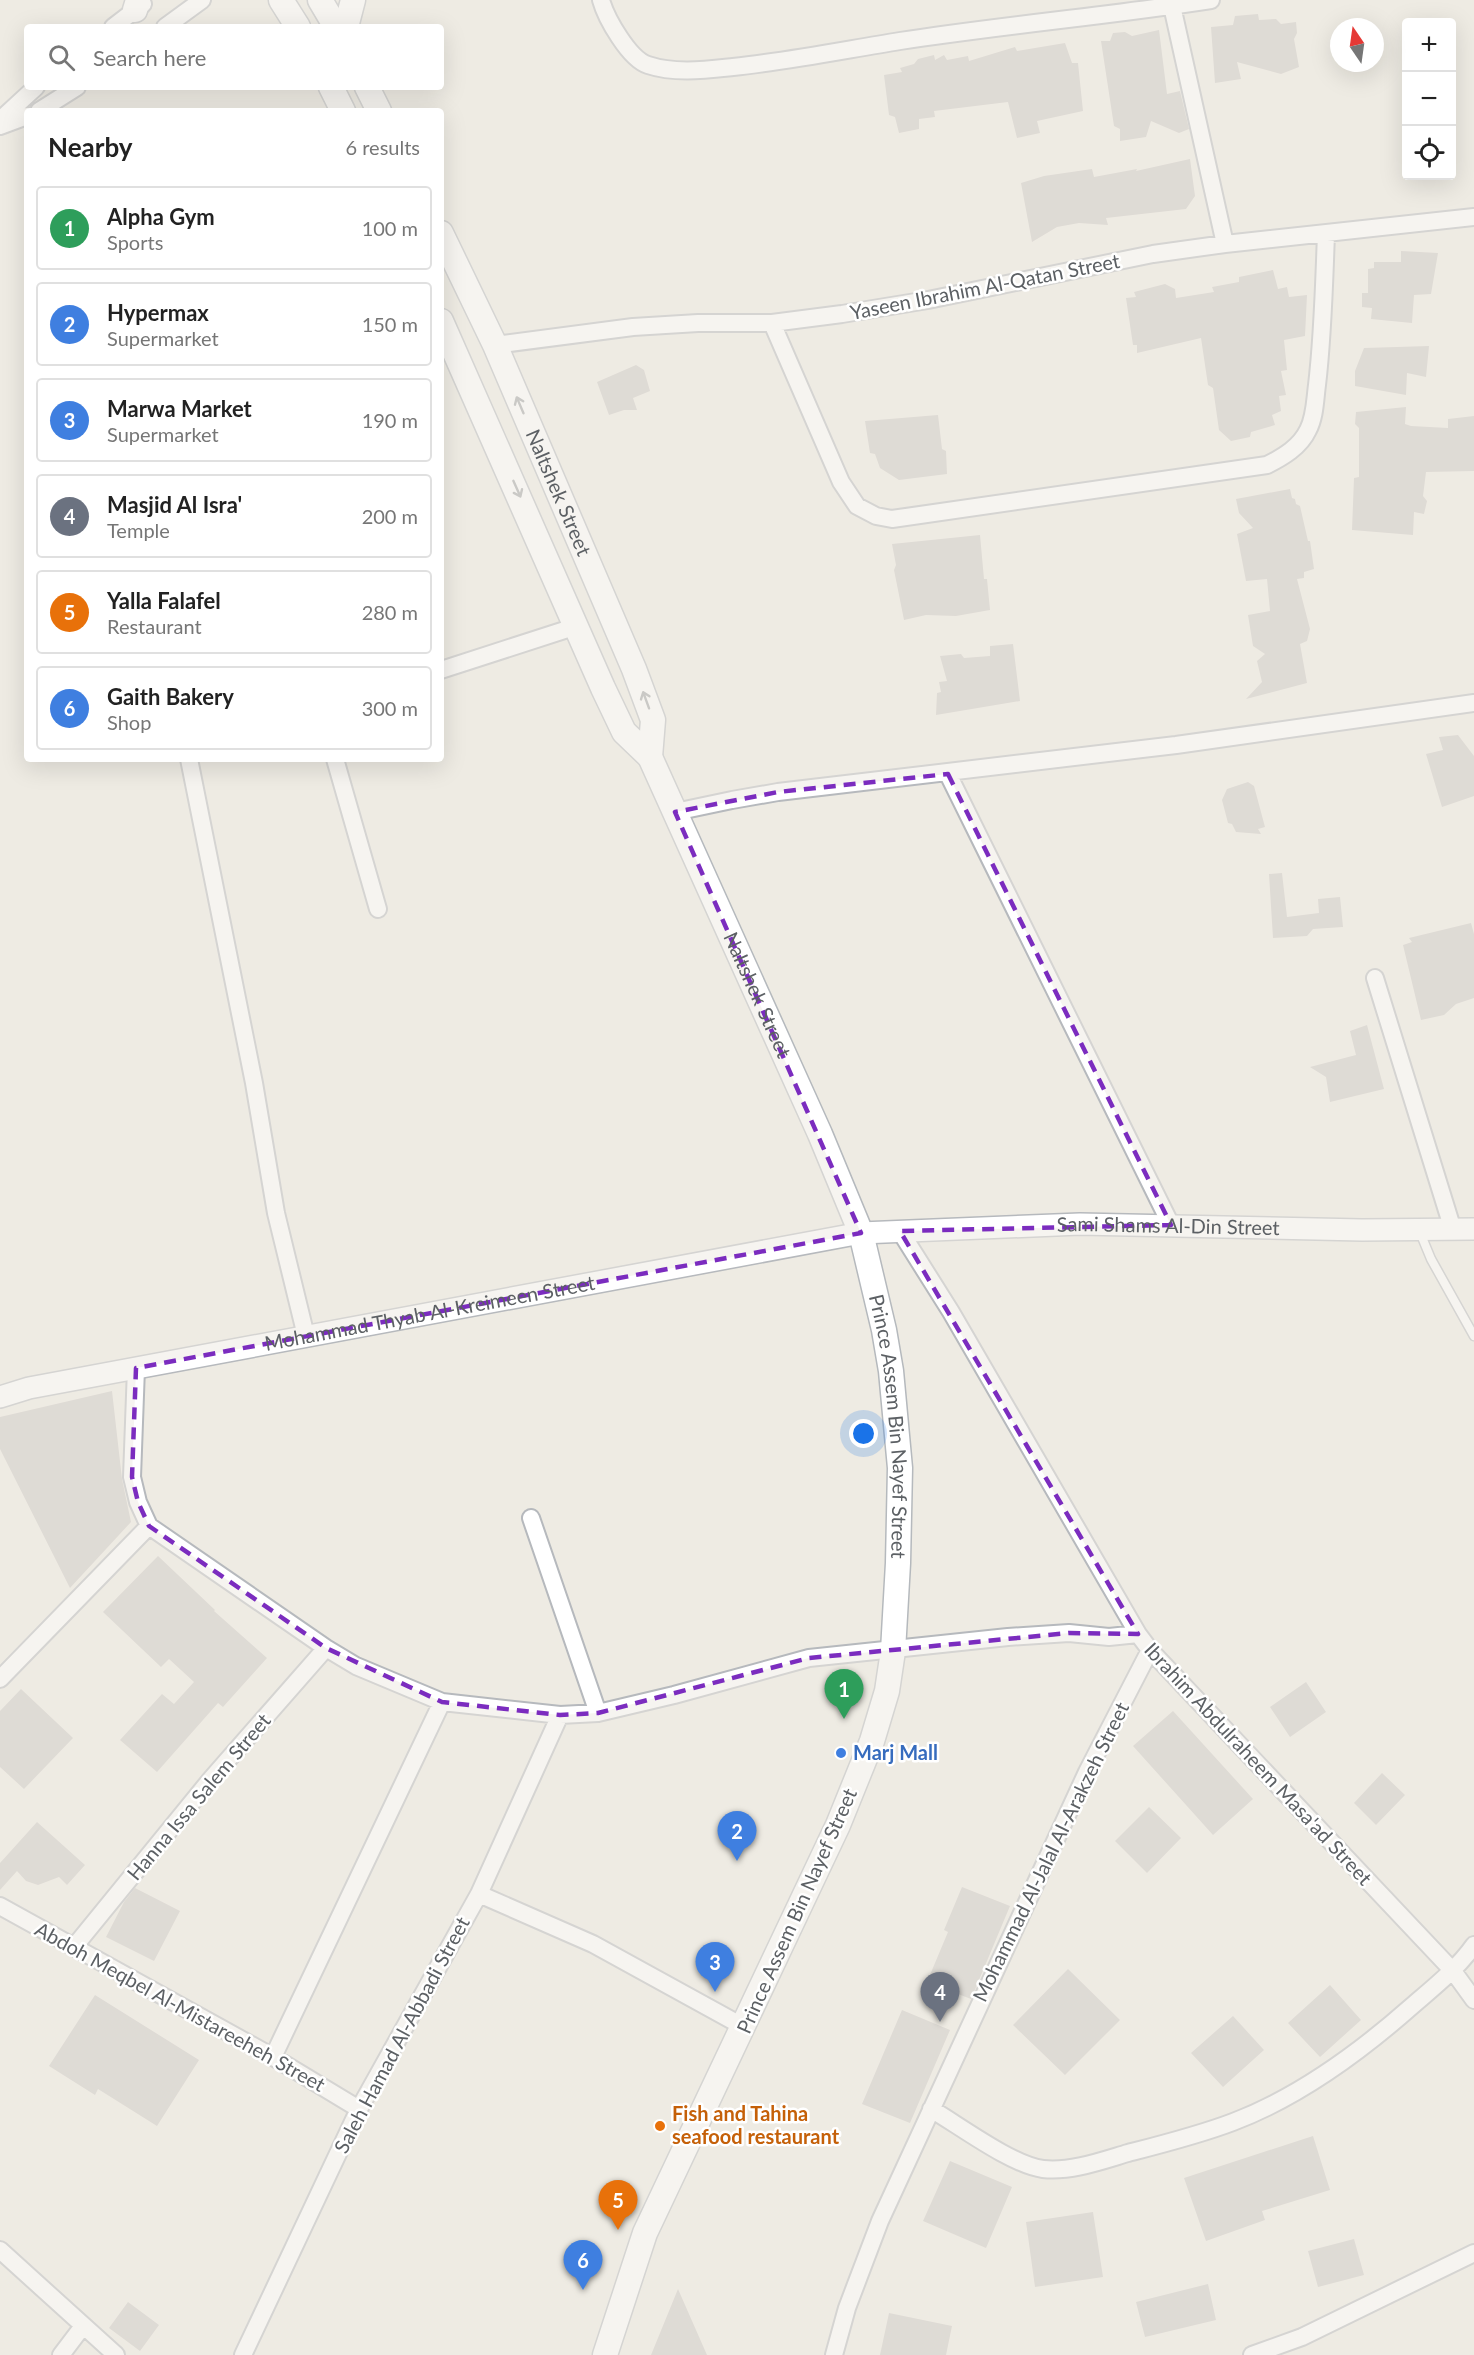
<!DOCTYPE html>
<html lang="en">
<head>
<meta charset="utf-8">
<style>
  body { margin:0; font-family:Lato,sans-serif; background:#f2f2f2; color:#222 }
  .controls { position:absolute; right:18px; top:18px; display:grid; overflow:hidden; border-radius:6px; box-shadow:0 6px 24px #0002 }
  .controls button { width:54px; height:54px; display:grid; place-items:center; padding:0; border:0; border-bottom:2px solid #e0e0e0; background:#fff; color:#222; font:30px sans-serif }
  .compass { position:absolute; left:1330px; top:18px; width:54px; height:54px; border-radius:50%; background:#fff; box-shadow:0 6px 24px #0002; rotate:347deg }
  .you { position:absolute; left:864px; top:1434px; width:21px; height:21px; margin:-15px; border:4px solid #fff; border-radius:50%; background:#1a73e8; box-shadow:0 0 0 9px #1a73e833 }
  .badge { display:grid; place-items:center; width:39px; height:39px; border-radius:50%; background:#e23635; color:#fff; font-size:20px; font-weight:700 }
  .pin { position:absolute; translate:-50% -50px; filter:drop-shadow(0 2px 3px #0008) }
  .pin::after { content:''; position:absolute; top:32px; width:21px; height:18px; background:inherit; clip-path:polygon(0 0,100% 0,50% 100%) }
  .list { margin:0; padding:0; list-style:none }
  h2 { display:flex; justify-content:space-between; align-items:center; height:78px; margin:0; padding:0 24px; font-size:26px }
  h2 small { font-size:20px; font-weight:400; color:#767676 }
  .list li { display:grid; grid-template-columns:39px 1fr auto; gap:18px; align-items:center; box-sizing:border-box; height:84px; margin:0 12px 12px; padding:0 12px; border:2px solid #e0e0e0; border-radius:6px }
  .list b { display:block; font-size:22px; white-space:nowrap }
  .list p { margin:0; font-size:20px; white-space:nowrap; color:#767676 }
  .list em { font-size:20px; font-style:normal; color:#767676 }
  .icon { flex:none; width:33px; height:33px; fill:none; stroke:currentColor; stroke-width:2; stroke-linecap:round; stroke-linejoin:round }
  .map { position:relative; flex:none; width:1474px; height:2355px; overflow:hidden }
  .search { position:absolute; background:#fff; box-shadow:0 6px 24px #0002; left:24px; top:24px; width:420px; height:66px; display:flex; align-items:center; gap:15px; box-sizing:border-box; padding:0 21px; border-radius:6px; color:#767676; font-size:22px }
  .panel { position:absolute; background:#fff; box-shadow:0 6px 24px #0002; left:24px; top:108px; width:420px; height:654px; border-radius:6px }
  .map>svg:first-child { display:block }
  .building { fill:#cbc7c3 }
  .lines { fill:none; stroke-linecap:round; stroke-linejoin:round }
  .service-casing { stroke:#b6b9bd; stroke-width:11 }
  .minor-casing { stroke:#b6b9bd; stroke-width:20 }
  .tertiary-casing { stroke:#b6b9bd; stroke-width:24 }
  .secondary-casing { stroke:#b5b9bd; stroke-width:27 }
  .service { stroke:#fff; stroke-width:8 }
  .minor { stroke:#fff; stroke-width:16 }
  .tertiary { stroke:#fff; stroke-width:21 }
  .secondary { stroke:#fff; stroke-width:24 }
  .oneway { stroke:#9da0a2 }
  .marked { fill:none; stroke:#7b2cbf; stroke-width:4.5; stroke-dasharray:12 8; stroke-linejoin:round }
  .shop-dot { fill:#3f7fe0; stroke:#fff; stroke-width:2 }
  .food-dot { fill:#e8710a; stroke:#fff; stroke-width:2 }
  .labels { text-anchor:middle; stroke-width:5; stroke-linejoin:round; paint-order:stroke }
  .street-label { font-size:20px; fill:#5c6064; stroke:#fff }
  .shop-label { font-size:20px; font-weight:bold; fill:#366cbe; stroke:#fff; text-anchor:start }
  .food-label { font-size:20px; font-weight:bold; fill:#c56008; stroke:#fff; text-anchor:start }
</style>
</head>
<body>
<div class="map">
<svg width="1474" height="2355" viewBox="0 0 1474 2355">
  <rect width="100%" height="100%" fill="#eeebe3"/>
  <path class="building" d="M1258 14 1259 20 1276 19 1281 24 1296 22 1297 33 1294 39 1299 67 1281 74 1237 62 1241 79 1215 83 1211 27 1233 25 1235 16Z
    M1159 30 1167 94 1180 91 1189 129 1179 133 1151 121 1146 137 1120 141V129L1114 126 1101 41H1110L1113 33 1125 32 1132 36Z
    M1065 43 1072 63H1078L1083 111 1037 121 1040 133 1017 138 1008 102 934 111 935 117 919 119V129L899 133 895 117 889 115 884 75 902 72 900 68 914 64 918 59 934 55 935 60 944 55 947 60 968 56 969 61 1015 47 1017 51Z
    M1190 159 1195 196 1186 209 1106 218 1108 225 1079 223 1057 227 1032 242 1021 183 1044 176 1092 169 1094 177 1137 169 1136 171Z
    M1401 251 1438 253 1431 294 1414 295 1412 323 1371 319 1372 308 1362 307V293H1368V269L1374 268V262H1401Z
    M1273 270 1278 289 1287 287 1289 297 1307 295 1305 336 1284 340 1287 370 1281 371 1286 395 1279 396 1281 411 1272 415 1275 425 1251 432 1250 437 1231 441 1219 430 1213 388 1208 385 1201 338 1137 353V345H1133L1126 298 1136 297 1134 292 1165 284 1175 289 1176 298 1214 292 1212 287 1239 282V277Z
    M1429 346 1426 377 1407 373 1406 395 1355 386V371L1364 348Z
    M636 365 644 370 650 391 633 398 637 410H624L609 415 597 382Z
    M1406 407 1405 424 1411 426 1448 428V419L1474 416V471L1426 472 1423 496 1427 501 1424 514 1414 512 1413 535 1352 530 1354 478 1359 477V428L1355 424 1356 412Z
    M938 415 942 449 946 451 947 474 899 480 880 468 875 454 870 453 865 421Z
    M1290 489 1292 498 1295 499 1296 504 1300 506 1308 541H1310L1314 569 1304 572V578L1297 579 1310 629 1307 641 1300 644 1307 683 1246 699 1262 682 1257 661 1265 654 1253 646 1248 615 1270 611 1267 579 1246 581 1237 534 1253 528 1239 513 1236 499Z
    M980 535 984 579H987L990 610 956 616 926 615 904 620 894 570 896 565 892 544Z
    M1013 644 1020 701 936 715 937 693 941 692 939 682 947 681 940 656 961 654 964 658 990 656V646Z
    M1458 735 1474 756V796L1442 807 1426 754 1443 750 1439 737Z
    M1248 782 1254 786 1265 827 1258 829 1261 834 1236 832 1232 824 1228 823 1222 800 1227 789Z
    M1282 873 1287 917 1319 913 1318 899 1340 897 1343 927 1313 929 1307 936 1273 938 1269 874Z
    M1471 923 1474 934V998L1456 1004 1444 1015 1421 1020 1403 945 1412 942 1409 938Z
    M1367 1025 1384 1089 1330 1102 1326 1077 1310 1067 1356 1055 1350 1031Z
    M112 1391 122 1479 131 1522 70 1588 0 1449V1417Z
    M158 1556 215 1610 214 1611 267 1658 223 1707 218 1703 157 1772 120 1740 162 1694 174 1704 194 1682 169 1659 161 1667 103 1612Z
    M1306 1682 1326 1712 1290 1737 1270 1707Z
    M21 1689 73 1738 24 1789 0 1767V1711Z
    M1173 1711 1253 1799 1213 1835 1133 1746Z
    M1382 1773 1405 1795 1376 1825 1354 1803Z
    M1149 1807 1181 1838 1147 1873 1115 1841Z
    M37 1822 85 1865 67 1885 59 1877 38 1885 26 1881 17 1871 0 1890V1863Z
    M962 1887 1010 1906 971 1999 927 1982 948 1932 944 1930Z
    M135 1888 180 1911 154 1961 106 1937 124 1902Z
    M1068 1969 1120 2020 1065 2075 1013 2025Z
    M1330 1985 1361 2020 1320 2057 1288 2023Z
    M95 1995 199 2060 157 2126 98 2089 95 2095 49 2066Z
    M902 2010 950 2030 910 2123 862 2104Z
    M1233 2016 1264 2050 1223 2087 1191 2053Z
    M1313 2136 1330 2190 1262 2211 1265 2220 1206 2241 1184 2178Z
    M950 2161 1012 2187 986 2248 923 2221Z
    M1093 2212 1103 2277 1035 2287 1026 2222Z
    M1354 2239 1364 2275 1318 2287 1308 2251Z
    M1208 2284 1216 2320 1145 2337 1136 2302Z
    M678 2289 707 2355H651Z
    M128 2302 159 2325 140 2351 109 2328Z
    M889 2313 952 2326 946 2355H880Z"/>
  <g class="lines">
    <defs>
      <path id="service" d="M1419 1230 1431 1259 1474 1336"/>
      <path id="minor" d="M601 0C606 18 629 59 648 65 675 74 705 70 733 67 789 61 844 50 900 41 1003 25 1108 16 1211 0
        M1172 6 1225 244
        M113 27 143 4
        M165 27 202 0
        M39 111 77 87
        M0 120 36 87
        M0 126 27 116
        M772 323 841 482 857 506 876 516 892 519 1267 465C1283 457 1300 447 1308 430 1315 417 1315 400 1317 385 1323 335 1324 285 1326 234
        M495 345 633 327 698 323H772L842 314 928 300 1153 254 1225 244 1474 217
        M441 670 574 627
        M189 759 254 1083 276 1213 306 1336
        M335 759 378 909
        M948 774 1171 1225
        M675 812 732 800 778 792 1176 745 1474 703
        M1375 978 1453 1230
        M900 1231 951 1312 1138 1634 1150 1650 1453 1971 1474 2000
        M136 1368 132 1477 138 1502 149 1526 326 1648 356 1666 442 1702 560 1715 598 1713 674 1695 809 1658 1008 1637 1069 1633 1109 1637 1138 1634
        M531 1518 598 1713
        M0 1679 149 1526
        M479 1894 593 1944 744 2027
        M0 1906 273 2057 359 2109
        M74 1947 211 1779 326 1648
        M273 2057 442 1702
        M931 2109C960 2126 1012 2165 1043 2169 1071 2172 1101 2161 1128 2153 1163 2144 1199 2135 1233 2122 1299 2097 1360 2052 1412 2006 1434 1987 1457 1969 1474 1945
        M0 2250 116 2355
        M61 2355 83 2326
        M243 2355 359 2109 479 1894 560 1715
        M834 2355 847 2308 880 2221 1087 1772 1150 1650
        M1252 2355 1302 2337 1474 2253"/>
      <g id="tertiary">
        <path id="s1" d="M0 1397 29 1388 861 1233 1080 1224 1362 1230 1474 1229"/>
      </g>
      <g id="secondary">
        <path d="M281 0 298 27"/>
        <path d="M320 0 336 27"/>
        <path d="M135 10 138 0"/>
        <path d="M346 27 353 0"/>
        <path d="M331 87 343 111"/>
        <path d="M367 87 379 111"/>
        <path id="s2" d="M441 233 495 345 634 669 653 720 650 757"/>
        <path id="s3" d="M441 321 603 688 624 732 650 757 820 1134 861 1233 884 1330 891 1371 900 1468 898 1563 893 1651 887 1691 872 1741 838 1825 645 2233 605 2355"/>
      </g>
    </defs>
    <use href="#service" class="service-casing"/>
    <use href="#minor" class="minor-casing"/>
    <use href="#tertiary" class="tertiary-casing"/>
    <use href="#secondary" class="secondary-casing"/>
    <use href="#service" class="service"/>
    <use href="#minor" class="minor"/>
    <use href="#tertiary" class="tertiary"/>
    <use href="#secondary" class="secondary"/>
  </g>
  <defs><path id="oneway-shaft" d="M-6 0H5M1.5-3L5.5 0L1.5 3" fill="none" stroke-width="1.6" stroke-linecap="round" stroke-linejoin="round" transform="scale(1.5)"/></defs>
  <g class="oneway">
    <use href="#oneway-shaft" transform="translate(520 405) rotate(-113)"/>
    <use href="#oneway-shaft" transform="translate(517 489) rotate(66)"/>
    <use href="#oneway-shaft" transform="translate(646 700) rotate(-110)"/>
  </g>
  <path d="M0 0H1474V2355H0ZM948 774 1171 1225 900 1231 1138 1634 1069 1633 809 1658 598 1713 560 1715 442 1702 326 1648 149 1526 138 1502 132 1477 136 1368 861 1233 675 812 778 792Z" fill="#eeebe3" fill-opacity=".55" fill-rule="evenodd"/>
  <path class="marked" d="M948 774 1171 1225 900 1231 1138 1634 1069 1633 809 1658 598 1713 560 1715 442 1702 326 1648 149 1526 138 1502 132 1477 136 1368 861 1233 675 812 778 792Z"/>
  <circle class="shop-dot" cx="841" cy="1753" r="6"/>
  <circle class="food-dot" cx="660" cy="2126" r="6"/>
  <g class="labels">
    <g class="street-label">
      <text transform="translate(985 287) rotate(-11)" y="7">Yaseen Ibrahim Al-Qatan Street</text>
      <text dy="7" stroke="none"><textPath href="#s2" startOffset="285">Naltshek Street</textPath></text>
      <text dy="7" stroke="none"><textPath href="#s3" startOffset="747">Naltshek Street</textPath></text>
      <text dy="7" stroke="none"><textPath href="#s1" startOffset="1184">Sami Shams Al-Din Street</textPath></text>
      <text dy="7" stroke="none"><textPath href="#s1" startOffset="438">Mohammad Thyab Al-Kreimeen Street</textPath></text>
      <text dy="7" stroke="none"><textPath href="#s3" startOffset="1203">Prince Assem Bin Nayef Street</textPath></text>
      <text transform="translate(1258 1764) rotate(47)" y="7">Ibrahim Abdulraheem Masa'ad Street</text>
      <text transform="translate(199 1797) rotate(-50)" y="7">Hanna Issa Salem Street</text>
      <text transform="translate(1051 1852) rotate(-64)" y="7">Mohammad Al-Jalal Al-Arakzeh Street</text>
      <text transform="translate(797 1911) rotate(-66)" y="7">Prince Assem Bin Nayef Street</text>
      <text transform="translate(180 2007) rotate(29)" y="7">Abdoh Meqbel Al-Mistareeheh Street</text>
      <text transform="translate(402 2035) rotate(-62)" y="7">Saleh Hamad Al-Abbadi Street</text>
    </g>
    <g class="shop-label">
      <text x="853" y="1760">Marj Mall</text>
    </g>
    <g class="food-label">
      <text x="672" y="2121">Fish and Tahina<tspan x="672" dy="23">seafood restaurant</tspan></text>
    </g>
  </g>
</svg>
<div class="controls">
<button>+</button>
<button>−</button>
<button><svg class="icon" aria-label="locate" viewBox="0 0 24 24"><circle cx="12" cy="12" r="6"/><path d="M12 2v4M12 18v4M2 12h4M18 12h4"/></svg></button>
</div>
<svg class="compass" viewBox="-18 -18 36 36"><path d="M0-13l5 13h-10z" fill="#e53935"/><path d="M0 13l5-13h-10z" fill="#767676"/></svg>
<div class="you"></div>
<div class="pin badge" style="left:844px;top:1719px;background:#2e9e5b">1</div>
<div class="pin badge" style="left:737px;top:1861px;background:#3f7fe0">2</div>
<div class="pin badge" style="left:715px;top:1992px;background:#3f7fe0">3</div>
<div class="pin badge" style="left:940px;top:2022px;background:#6b7280">4</div>
<div class="pin badge" style="left:618px;top:2230px;background:#e8710a">5</div>
<div class="pin badge" style="left:583px;top:2290px;background:#3f7fe0">6</div>
<div class="search"><svg class="icon" aria-label="search" viewBox="0 0 24 24"><circle cx="10" cy="10" r="6"/><path d="M15 15l6 6"/></svg>Search here</div>
<section class="panel">
<h2>Nearby<small>6 results</small></h2>
<ul class="list">
<li><span class="badge" style="background:#2e9e5b">1</span><div><b>Alpha Gym</b><p>Sports</p></div><em>100 m</em></li>
<li><span class="badge" style="background:#3f7fe0">2</span><div><b>Hypermax</b><p>Supermarket</p></div><em>150 m</em></li>
<li><span class="badge" style="background:#3f7fe0">3</span><div><b>Marwa Market</b><p>Supermarket</p></div><em>190 m</em></li>
<li><span class="badge" style="background:#6b7280">4</span><div><b>Masjid Al Isra'</b><p>Temple</p></div><em>200 m</em></li>
<li><span class="badge" style="background:#e8710a">5</span><div><b>Yalla Falafel</b><p>Restaurant</p></div><em>280 m</em></li>
<li><span class="badge" style="background:#3f7fe0">6</span><div><b>Gaith Bakery</b><p>Shop</p></div><em>300 m</em></li>
</ul>
</section>
</div>
</body>
</html>
